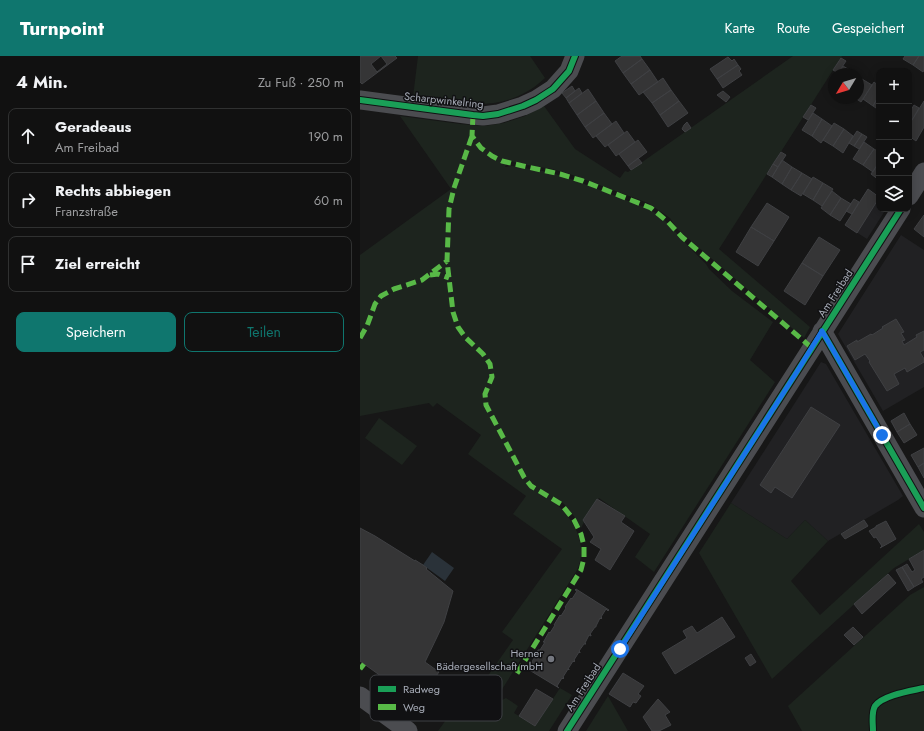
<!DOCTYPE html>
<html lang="de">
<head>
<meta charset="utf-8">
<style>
  body { margin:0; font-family:Jost,sans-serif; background:#1e1f1f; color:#f1f3f6 }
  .controls { position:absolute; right:12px; top:12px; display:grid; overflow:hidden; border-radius:8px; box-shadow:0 2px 10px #0003 }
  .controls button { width:36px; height:36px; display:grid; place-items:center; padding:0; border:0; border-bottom:1px solid #303131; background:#111; color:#f1f3f6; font:20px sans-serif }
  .compass { position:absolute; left:468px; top:12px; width:36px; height:36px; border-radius:50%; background:#111; box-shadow:0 2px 10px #0003; rotate:232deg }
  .stop { position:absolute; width:12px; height:12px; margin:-9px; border:3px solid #1a73e8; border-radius:50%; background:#fff }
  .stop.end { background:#1a73e8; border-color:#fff; box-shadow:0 1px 4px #0008 }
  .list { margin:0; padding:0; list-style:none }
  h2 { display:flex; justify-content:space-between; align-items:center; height:52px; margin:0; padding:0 16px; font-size:17px }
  h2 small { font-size:13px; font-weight:400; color:#9c9d9f }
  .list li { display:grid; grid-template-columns:26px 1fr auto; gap:12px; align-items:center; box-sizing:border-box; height:56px; margin:0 8px 8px; padding:0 8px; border:1px solid #303131; border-radius:8px }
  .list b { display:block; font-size:15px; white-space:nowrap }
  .list p { margin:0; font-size:13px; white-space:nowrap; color:#9c9d9f }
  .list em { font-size:13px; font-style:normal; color:#9c9d9f }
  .actions { display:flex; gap:8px; padding:12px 16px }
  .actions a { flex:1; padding:9px 0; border:1px solid #0f766e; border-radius:8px; text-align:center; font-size:14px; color:#0f766e }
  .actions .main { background:#0f766e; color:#fff }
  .icon { flex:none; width:22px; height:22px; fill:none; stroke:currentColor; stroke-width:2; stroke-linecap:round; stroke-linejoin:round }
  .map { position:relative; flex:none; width:564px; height:675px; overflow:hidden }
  header { display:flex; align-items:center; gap:24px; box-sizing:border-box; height:56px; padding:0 20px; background:#0f766e; color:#fff }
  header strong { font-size:19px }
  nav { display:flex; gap:22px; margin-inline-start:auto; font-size:14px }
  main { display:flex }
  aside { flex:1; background:#111 }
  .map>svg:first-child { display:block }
  .built { fill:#212123 }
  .green { fill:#1d241e }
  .water { fill:#2a3239 }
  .building { fill:#353536; stroke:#3f4043; fill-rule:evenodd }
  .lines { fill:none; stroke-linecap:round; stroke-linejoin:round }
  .minor { stroke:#4b4c50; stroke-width:19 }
  .quiet { stroke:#58b947; stroke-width:5; stroke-dasharray:10 5; stroke-linecap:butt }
  .cycleway-casing { stroke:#111113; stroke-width:8 }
  .cycleway { stroke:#1a9f57; stroke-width:6 }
  .route { stroke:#1a73e8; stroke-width:5 }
  .poi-dot { fill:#757880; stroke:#111113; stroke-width:1.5 }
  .labels { text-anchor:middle; stroke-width:3; stroke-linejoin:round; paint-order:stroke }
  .street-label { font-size:11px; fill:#a8adb8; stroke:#111113 }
  .poi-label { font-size:11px; fill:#a8adb8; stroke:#111113; text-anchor:end }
  .key { fill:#111113; stroke:#3e4045; stroke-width:1 }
  .key-label { font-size:11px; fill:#a8adb8 }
</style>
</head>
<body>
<header>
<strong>Turnpoint</strong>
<nav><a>Karte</a><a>Route</a><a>Gespeichert</a></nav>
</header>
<main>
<aside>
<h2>4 Min.<small>Zu Fuß · 250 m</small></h2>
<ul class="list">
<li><svg class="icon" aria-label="ahead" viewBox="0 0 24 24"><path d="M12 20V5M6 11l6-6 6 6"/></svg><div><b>Geradeaus</b><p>Am Freibad</p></div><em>190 m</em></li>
<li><svg class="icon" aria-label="right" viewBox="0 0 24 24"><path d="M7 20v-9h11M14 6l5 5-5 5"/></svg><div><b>Rechts abbiegen</b><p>Franzstraße</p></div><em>60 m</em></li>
<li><svg class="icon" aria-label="arrive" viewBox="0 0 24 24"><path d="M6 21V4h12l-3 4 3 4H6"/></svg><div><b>Ziel erreicht</b></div></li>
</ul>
<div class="actions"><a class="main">Speichern</a><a>Teilen</a></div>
</aside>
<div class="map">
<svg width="564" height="675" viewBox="0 0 564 675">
  <rect width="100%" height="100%" fill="#171717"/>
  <path class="built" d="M508 133 519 141V153H526L507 183 485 169Z
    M541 179 564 194V331L523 355 478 278Z
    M461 306 466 308 543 440 538 444 468 485 445 464 427 483 371 447Z"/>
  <path class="green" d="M58 0H170L185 22C144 60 102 47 53 41Z
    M433 0H482L359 193 450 271 444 282 421 263 414 256 317 173 310 162 288 147 207 117 192 113 160 108 148 104 145 111 152 110 189 116 211 123 282 150 294 156 302 161 331 193 346 208 349 213 372 235 413 266 390 304 415 326 294 516 275 501 290 478 239 442 238 443H237L223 464 224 466 221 472C215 461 208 450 198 443L194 446C213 462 229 488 217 514L141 635 137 637 101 640 98 641 91 646 90 645 101 631 105 633 110 625 120 631 153 584 142 576 202 493 153 458 166 440 108 398 121 379 77 347 73 351 69 347 0 360V199L91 133 40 60 100 68 124 70 144 67 165 60 184 50 215 93 260 122 265 115 268 116Z
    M19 362 57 390 42 409 5 382Z
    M371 447 427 483 445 464 468 485 431 525 460 559 559 468 564 476V494L534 512 412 623 339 497Z
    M564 531V675H442L428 650 550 539Z
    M200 632 212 639 189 675H78L96 650 100 648 140 645 146 642 158 650 154 657 175 670Z
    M248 640 268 675H226Z"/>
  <path class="water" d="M72 496 94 512 85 525 63 509Z"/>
  <path class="building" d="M0 0H35L37 2 2 28 0 26ZM21 0 27 8 17 16 11 8Z
    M262 0H280L282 3 263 17 255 5Z
    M545 0H559L553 9 543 3Z
    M559 0H564V14L563 16 553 9Z
    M368 1 372 5 374 3 378 9 357 23 350 13Z
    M481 2 486 5 478 17 473 14Z
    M282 3 290 14 271 28 263 17Z
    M378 9 381 13 379 15 382 19 363 32 357 23Z
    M483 10 493 16 492 18H478Z
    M290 14 298 26 279 39 271 28Z
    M303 22 311 34 292 47 283 36Z
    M502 23 512 29 501 46 495 42H498V29Z
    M514 26 519 30V39L513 50 503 43Z
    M212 30 215 35 206 42 202 37Z
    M219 32 222 37 209 47 206 42Z
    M228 33 236 45 217 59 209 47Z
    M311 34 319 45 300 59 292 47Z
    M363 35 370 41 366 46 357 39Z
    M519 39V54L513 50Z
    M236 45 244 57 225 71 217 59Z
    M319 45 328 57 308 71 300 59Z
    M564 45V71L556 85 549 80V69Z
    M451 49 456 52 448 64 443 61Z
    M554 49 559 52 552 64 549 62V57Z
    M244 57 252 68 233 82 225 71Z
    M453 57 462 63 452 80 442 74Z
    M462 63 472 70 461 87 452 80Z
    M256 65 264 77 245 91 236 80Z
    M327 66 331 72 325 76 322 73 324 69Z
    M474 67 484 73 473 90 463 84Z
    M484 73 493 80 483 97 473 90Z
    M267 75 275 86 256 100 248 89Z
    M497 75 502 78 494 90 489 87Z
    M502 78 507 81 499 93 494 90Z
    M278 84 287 96 268 110 259 98Z
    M504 86 514 93 503 109 493 103Z
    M514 93 519 96V106L513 116 503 109Z
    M421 96 426 99 418 111 413 108Z
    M278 102 282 107 271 114 268 110Z
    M422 104 432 111 422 128 412 121Z
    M519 106V124L511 118Z
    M413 108 418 111 412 121 407 118Z
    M432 111 442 117 431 134 422 128Z
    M442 117 452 123 441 140 431 134Z
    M453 121 463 127 453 144 443 138Z
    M463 127 473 133 462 150 453 144Z
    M508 133 519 141V142L497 177 485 169Z
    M472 135 481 142 470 159 461 152Z
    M481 142 491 148 480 165 470 159Z
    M494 143 499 146 492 158 486 155Z
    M407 147 429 161 414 185 391 171Z
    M564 159V181L554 173Z
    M391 171 414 185 398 210 376 196Z
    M459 181 480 194 463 220 442 207Z
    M442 207 463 220 445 249 424 235Z
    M536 263 544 276 541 277 545 284 542 285 544 289 557 281 556 279 564 275V294L560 296 564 303V306L547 316 545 312 534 318 539 328 527 335 509 306 510 305 505 298 495 304 487 290 497 284V286L511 278 512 279 523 272 522 271Z
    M451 351 480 369 432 442 415 431 411 437 400 429Z
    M544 357 550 368 537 376 531 365Z
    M550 368 557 379 544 387 537 376Z
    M564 392V407L558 411 551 399Z
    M564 407V422L558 411Z
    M237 443 265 460 261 466 274 475 250 514 235 504 241 493 230 486 234 481 223 464Z
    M504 464 508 470 485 483 481 478Z
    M526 465 536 483 520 492 522 490 516 481 514 482 509 475 516 471V470Z
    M0 472 15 480 55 505V504L63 509 67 512 66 513 93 535 84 566 77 581 65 606 79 616 57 646 0 605Z
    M564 494V521L561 523 563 526 554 531 542 511 547 508 552 516 555 514 549 503Z
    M542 511 554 531 548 535 536 514Z
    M528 518 536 527 502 558 494 548Z
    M216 533 249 554 248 555 246 553 241 561 242 562 241 563 240 562 236 570V571H235L230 578 231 579V580L229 579 225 587 226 588H224L219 595 220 596V597L219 596 214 604 215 605 214 606 213 605 208 613H209V614L208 613 203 621 204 622 203 623 202 622 197 630 199 632 166 612 167 610 169 612 178 594H180L185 586H183L184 585 189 576 190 577 195 569H194L200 559 201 560 206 552 205 551 211 542 212 543 217 535 215 534Z
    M362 561 375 581 315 618 302 597 327 582 323 575 332 570 337 577Z
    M493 571 503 581 494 589 484 579Z
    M391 598 396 606 390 610 385 602Z
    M263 617 284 630 278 638 281 640 276 647 273 646 270 651 249 638Z
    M176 633 193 643 175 670 159 660Z
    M298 643 310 656 305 659 311 669 299 675H292L283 661Z"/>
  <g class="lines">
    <path class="minor" d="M0 44 113 59 123 60 138 58 163 50 176 44 193 33 209 15 215 0
      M549 140 564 116
      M462 275 564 452
      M0 640 48 675
      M207 675 541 153"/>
    <path class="quiet" d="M113 59 112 80 121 92 132 100 142 105 163 110 200 118 223 125 291 152 308 166 322 181 452 292
      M112 80 94 132 89 153 87 205 93 256 98 271 105 281 123 298 130 308 132 321 125 338 126 349 164 421 171 430 201 448 214 464 221 478 224 490V502L221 514 156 619
      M70 219 78 218 89 222
      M0 282 7 270 15 248 21 240 34 233 62 224 87 205
      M0 613 4 608"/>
    <defs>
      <path id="cycleway" d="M0 44 113 59 123 60 138 58 163 50 176 44 193 33 209 15 215 0
        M462 275 564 452
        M207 675 541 153
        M513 675C513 667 511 657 515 650 523 639 551 635 564 632"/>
    </defs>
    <use href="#cycleway" class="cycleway-casing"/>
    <use href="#cycleway" class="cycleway"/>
  </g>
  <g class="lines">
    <path class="route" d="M260 593 438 314 462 275 522 379"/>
  </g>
  <circle class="poi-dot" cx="191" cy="603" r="4"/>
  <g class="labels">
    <g class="street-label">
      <text transform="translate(84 44) rotate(6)" y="4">Scharpwinkelring</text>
      <text transform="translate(475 237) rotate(-57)" y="4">Am Freibad</text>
      <text transform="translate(223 631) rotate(-57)" y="4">Am Freibad</text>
    </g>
    <g class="poi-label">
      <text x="183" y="601">Herner<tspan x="183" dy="13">Bädergesellschaft mbH</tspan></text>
    </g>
  </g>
  <rect x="10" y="619" width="132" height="46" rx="6" class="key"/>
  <rect x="18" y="630" width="18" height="6" fill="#1a9f57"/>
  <rect x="18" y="648" width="18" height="6" fill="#58b947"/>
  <g class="key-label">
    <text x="43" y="637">Radweg</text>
    <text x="43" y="655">Weg</text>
  </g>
</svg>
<div class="controls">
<button>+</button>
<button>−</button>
<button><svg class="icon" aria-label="locate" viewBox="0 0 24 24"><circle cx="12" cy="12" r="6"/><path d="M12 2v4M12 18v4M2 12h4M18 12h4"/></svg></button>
<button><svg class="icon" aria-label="layers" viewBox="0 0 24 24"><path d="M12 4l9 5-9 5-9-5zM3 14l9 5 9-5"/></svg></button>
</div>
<svg class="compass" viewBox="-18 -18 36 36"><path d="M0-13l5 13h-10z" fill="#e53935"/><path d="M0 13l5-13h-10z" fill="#9c9d9f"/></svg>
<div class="stop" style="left:260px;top:593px"></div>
<div class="stop end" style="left:522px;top:379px"></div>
</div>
</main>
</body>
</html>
